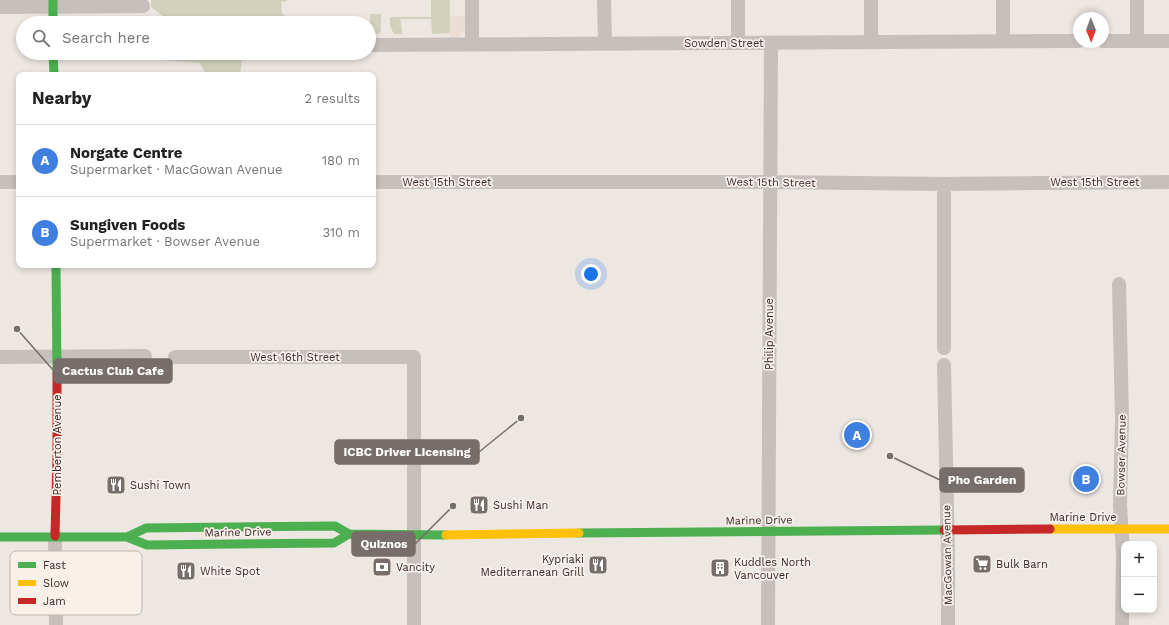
<!DOCTYPE html>
<html lang="en">
<head>
<meta charset="utf-8">
<style>
  body { margin:0; font-family:"Work Sans",sans-serif; background:#f6f6f6; color:#222 }
  .controls { position:absolute; right:12px; bottom:12px; display:grid; overflow:hidden; border-radius:8px; box-shadow:0 2px 6px #0003 }
  .controls button { width:36px; height:36px; display:grid; place-items:center; padding:0; border:0; border-bottom:1px solid #e0e0e0; background:#fff; color:#222; font:20px sans-serif }
  .compass { position:absolute; left:1073px; top:12px; width:36px; height:36px; border-radius:50%; background:#fff; box-shadow:0 2px 6px #0003; rotate:179deg }
  .you { position:absolute; left:591px; top:274px; width:14px; height:14px; margin:-10px; border:3px solid #fff; border-radius:50%; background:#1a73e8; box-shadow:0 0 0 6px #1a73e833 }
  .badge { display:grid; place-items:center; width:26px; height:26px; border-radius:50%; background:#0f766e; color:#fff; font-size:13px; font-weight:700 }
  .pin { position:absolute; translate:-50% -50%; border:2px solid #fff; box-shadow:0 1px 4px #0006 }
  .list { margin:0; padding:0; list-style:none }
  h2 { display:flex; justify-content:space-between; align-items:center; height:52px; margin:0; padding:0 16px; font-size:17px }
  h2 small { font-size:13px; font-weight:400; color:#767676 }
  .list li { display:grid; grid-template-columns:26px 1fr auto; gap:12px; align-items:center; box-sizing:border-box; height:72px; padding:0 16px; border-top:1px solid #e0e0e0 }
  .list b { display:block; font-size:15px; white-space:nowrap }
  .list p { margin:0; font-size:13px; white-space:nowrap; color:#767676 }
  .list em { font-size:13px; font-style:normal; color:#767676 }
  .icon { flex:none; width:22px; height:22px; fill:none; stroke:currentColor; stroke-width:2; stroke-linecap:round; stroke-linejoin:round }
  .map { position:relative; flex:none; width:1169px; height:625px; overflow:hidden }
  .search { position:absolute; background:#fff; box-shadow:0 2px 6px #0003; left:16px; top:16px; width:360px; height:44px; display:flex; align-items:center; gap:10px; box-sizing:border-box; padding:0 14px; border-radius:22px; color:#767676; font-size:15px }
  .panel { position:absolute; background:#fff; box-shadow:0 2px 6px #0003; left:16px; top:72px; width:360px; height:196px; border-radius:8px }
  .map>svg:first-child { display:block }
  .green { fill:#d0d2bc }
  .plaza { fill:#ebddd2 }
  .lines { fill:none; stroke-linecap:round; stroke-linejoin:round }
  .street { stroke:#c6bfbb; stroke-width:14 }
  .fast { stroke:#4caf50; stroke-width:9 }
  .slow { stroke:#ffc107; stroke-width:9 }
  .jam { stroke:#c62828; stroke-width:9 }
  .labels { text-anchor:middle; stroke-width:3.5; stroke-linejoin:round; paint-order:stroke }
  .street-label { font-size:11px; fill:#372c29; stroke:#faf0ea }
  .poi-label { font-size:11px; fill:#372c29; stroke:#faf0ea; text-anchor:start }
  .key { fill:#faf0ea; stroke:#c0b5b0; stroke-width:1 }
  .key-label { font-size:11px; fill:#372c29 }
  .leader { fill:none; stroke:#776d6a; stroke-width:1.5 }
  .callout-dot { fill:#776d6a; stroke:#faf0ea; stroke-width:1.5 }
  .callout { fill:#776d6a; stroke:#776d6a; stroke-width:1.5 }
  .callout-label { font-size:12px; text-anchor:middle; font-weight:bold; fill:#fff }
</style>
</head>
<body>
<div class="map">
<svg width="1169" height="625" viewBox="0 0 1169 625">
  <rect width="100%" height="100%" fill="#ede7e2"/>
  <path class="green" d="M151 0H287V1L281 2 282 13 287 18 298 23H172L151 7Z
    M431 0H450V33L432 34 431 19H400L402 29V34H394L390 26V17H431Z
    M370 14H381V32L378 34H370Z
    M163 53H243L240 75H206L200 63 163 60Z"/>
  <path class="plaza" d="M450 16H466V26L463 32 458 37 448 39 450 30Z"/>
  <g class="lines">
    <path class="street" d="M472 0V44
      M604 0 605 43
      M738 0V42
      M871 0V41
      M1137 0V41
      M0 7 143 6
      M1003 41V0
      M1103 41H1169
      M369 45 1079 41
      M0 182H19
      M373 182H770L944 184 1169 182
      M1119 284 1122 419 1120 505 1123 554 1122 625
      M944 348V184
      M0 357 145 356
      M175 357H414V625
      M944 365 948 556V625
      M55 536 56 625
      M768 625 771 43"/>
    <path class="fast" d="M53 0V23
      M53 53 54 75
      M56 265 57 374
      M579 533 944 530
      M0 537H127L147 545 334 543 349 534
      M127 537 146 528 335 526 349 534 446 535"/>
    <path class="slow" d="M1050 529H1169
      M446 535 579 533"/>
    <path class="jam" d="M944 530 1050 529
      M55 536 57 457V374"/>
  </g>
  <defs>
    <symbol id="restaurant-square" viewBox="-11 -11 22 22"><rect x="-9" y="-9" width="18" height="18" rx="4" fill="#776d6a" stroke="#faf0ea"/><path d="M-5-6h1v4h1v-4h1v4h1v-4h1v5L-1.5 .5V6h-2V.5L-5-1ZM5-6V6H3V1.5H1.5Q1.5-4 5-6Z" fill="#fff"/></symbol>
    <symbol id="supermarket-square" viewBox="-11 -11 22 22"><rect x="-9" y="-9" width="18" height="18" rx="4" fill="#776d6a" stroke="#faf0ea"/><path d="M-6-5.5h2.5l.6 2H6L4.5 2H-2.5L-4.4-4H-6ZM-1.5 3.2a1.3 1.3 0 1 0 .1 0ZM3 3.2a1.3 1.3 0 1 0 .1 0Z" fill="#fff"/></symbol>
    <symbol id="bank-square" viewBox="-11 -11 22 22"><rect x="-9" y="-9" width="18" height="18" rx="4" fill="#776d6a" stroke="#faf0ea"/><path d="M-6-4H6V4H-6ZM0-2.3a2.3 2.3 0 1 0 0 4.6a2.3 2.3 0 1 0 0-4.6Z" fill="#fff"/></symbol>
    <symbol id="building-square" viewBox="-11 -11 22 22"><rect x="-9" y="-9" width="18" height="18" rx="4" fill="#776d6a" stroke="#faf0ea"/><path d="M-4-6H4V6H1V3H-1V6H-4ZM-2.5-4.3h1.7v1.8h-1.7ZM.8-4.3h1.7v1.8H.8ZM-2.5-1h1.7V.8h-1.7ZM.8-1h1.7V.8H.8Z" fill="#fff"/></symbol>
  </defs>
  <g fill-rule="evenodd">
    <use href="#restaurant-square" x="105" y="474" width="22" height="22"/>
    <use href="#restaurant-square" x="468" y="494" width="22" height="22"/>
    <use href="#supermarket-square" x="971" y="553" width="22" height="22"/>
    <use href="#restaurant-square" x="587" y="554" width="22" height="22"/>
    <use href="#bank-square" x="371" y="556" width="22" height="22"/>
    <use href="#building-square" x="709" y="557" width="22" height="22"/>
    <use href="#restaurant-square" x="175" y="560" width="22" height="22"/>
  </g>
  <g class="labels">
    <g class="street-label">
      <text x="724" y="47">Sowden Street</text>
      <text x="447" y="186">West 15th Street</text>
      <text transform="translate(771 182) rotate(1)" y="4">West 15th Street</text>
      <text x="1095" y="186">West 15th Street</text>
      <text transform="translate(769 334) rotate(-90)" y="4">Philip Avenue</text>
      <text x="295" y="361">West 16th Street</text>
      <text transform="translate(57 445) rotate(-90)" y="4">Pemberton Avenue</text>
      <text transform="translate(1121 455) rotate(-89)" y="4">Bowser Avenue</text>
      <text x="1083" y="521">Marine Drive</text>
      <text transform="translate(759 520) rotate(-1)" y="4">Marine Drive</text>
      <text transform="translate(238 532) rotate(-1)" y="4">Marine Drive</text>
      <text transform="translate(947 555) rotate(-91)" y="4">MacGowan Avenue</text>
    </g>
    <g class="poi-label">
      <text x="130" y="489">Sushi Town</text>
      <text x="493" y="509">Sushi Man</text>
      <text x="584" y="563" text-anchor="end">Kypriaki<tspan x="584" dy="13">Mediterranean Grill</tspan></text>
      <text x="734" y="566">Kuddles North<tspan x="734" dy="13">Vancouver</tspan></text>
      <text x="996" y="568">Bulk Barn</text>
      <text x="396" y="571">Vancity</text>
      <text x="200" y="575">White Spot</text>
    </g>
  </g>
  <rect x="10" y="551" width="132" height="64" rx="6" class="key"/>
  <rect x="18" y="562" width="18" height="6" fill="#4caf50"/>
  <rect x="18" y="580" width="18" height="6" fill="#ffc107"/>
  <rect x="18" y="598" width="18" height="6" fill="#c62828"/>
  <g class="key-label">
    <text x="43" y="569">Fast</text>
    <text x="43" y="587">Slow</text>
    <text x="43" y="605">Jam</text>
  </g>
  <path class="leader" d="M17 329L54 371M521 418L479 452M890 456L940 480M453 506L415 544"/>
  <g class="callout-dot">
    <circle cx="17" cy="329" r="4"/>
    <circle cx="521" cy="418" r="4"/>
    <circle cx="890" cy="456" r="4"/>
    <circle cx="453" cy="506" r="4"/>
  </g>
  <g class="callout">
    <rect x="54" y="359" width="118" height="24" rx="4"/>
    <rect x="335" y="440" width="144" height="24" rx="4"/>
    <rect x="940" y="468" width="84" height="24" rx="4"/>
    <rect x="352" y="532" width="63" height="24" rx="4"/>
  </g>
  <g class="callout-label">
    <text x="113" y="375">Cactus Club Cafe</text>
    <text x="407" y="456">ICBC Driver Licensing</text>
    <text x="982" y="484">Pho Garden</text>
    <text x="384" y="548">Quiznos</text>
  </g>
</svg>
<div class="controls">
<button>+</button>
<button>−</button>
</div>
<svg class="compass" viewBox="-18 -18 36 36"><path d="M0-13l5 13h-10z" fill="#e53935"/><path d="M0 13l5-13h-10z" fill="#767676"/></svg>
<div class="you"></div>
<div class="pin badge" style="left:857px;top:435px;background:#3f7fe0">A</div>
<div class="pin badge" style="left:1086px;top:479px;background:#3f7fe0">B</div>
<div class="search"><svg class="icon" aria-label="search" viewBox="0 0 24 24"><circle cx="10" cy="10" r="6"/><path d="M15 15l6 6"/></svg>Search here</div>
<section class="panel">
<h2>Nearby<small>2 results</small></h2>
<ul class="list">
<li><span class="badge" style="background:#3f7fe0">A</span><div><b>Norgate Centre</b><p>Supermarket · MacGowan Avenue</p></div><em>180 m</em></li>
<li><span class="badge" style="background:#3f7fe0">B</span><div><b>Sungiven Foods</b><p>Supermarket · Bowser Avenue</p></div><em>310 m</em></li>
</ul>
</section>
</div>
</body>
</html>
